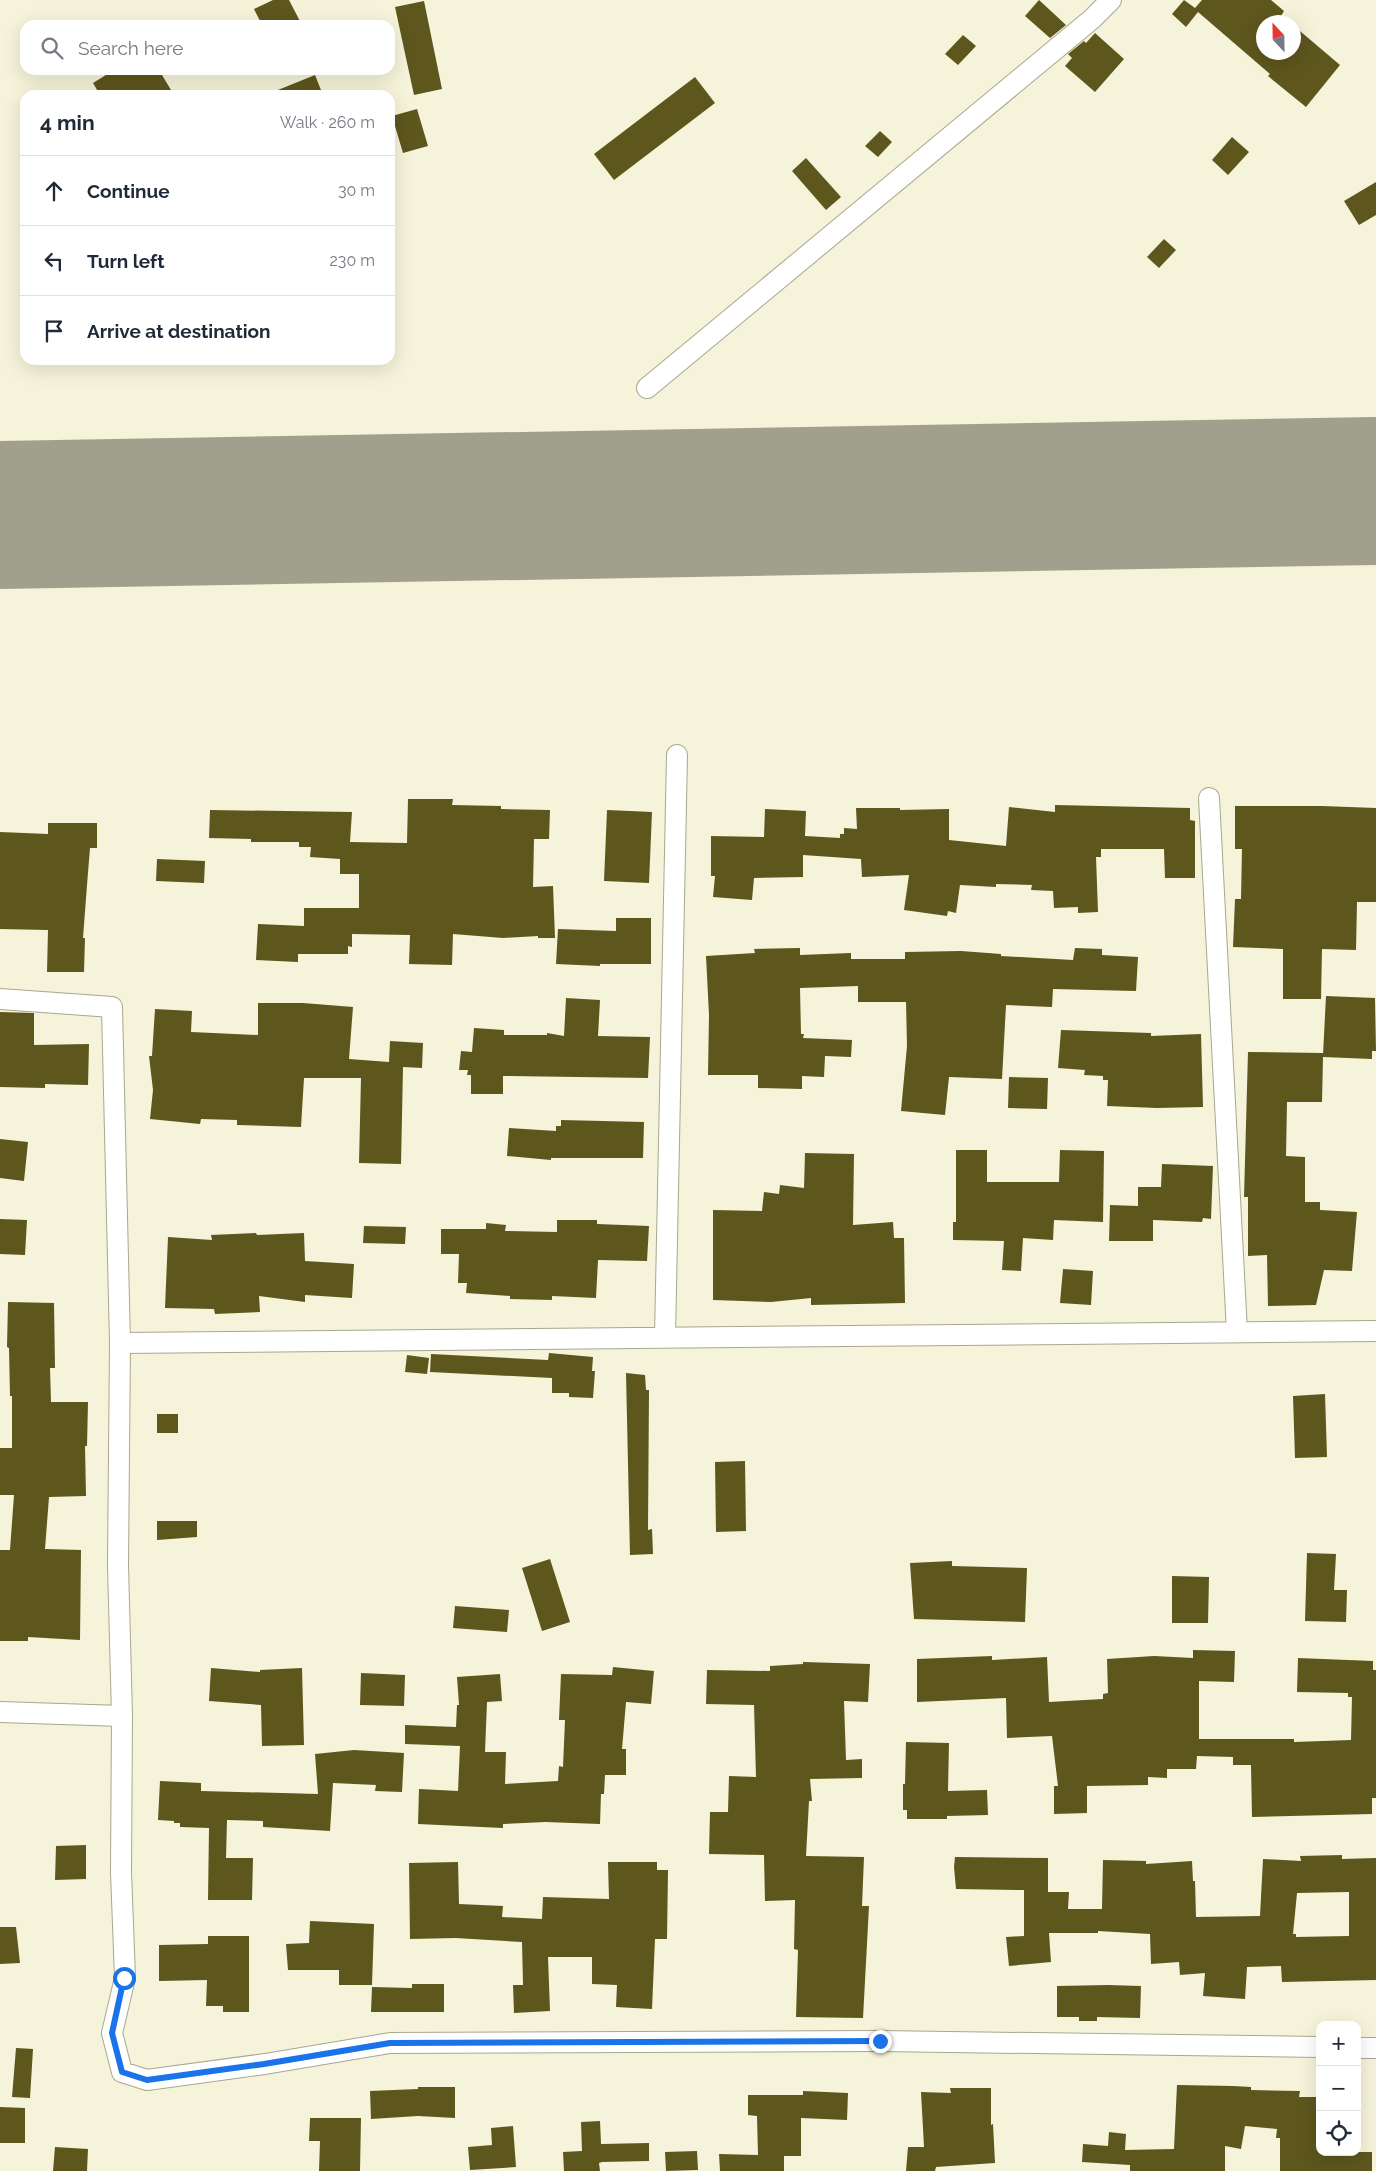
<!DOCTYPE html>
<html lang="en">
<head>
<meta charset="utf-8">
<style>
  body { margin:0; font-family:Raleway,sans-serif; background:#f6f6f7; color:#1f2937 }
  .controls { position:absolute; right:15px; bottom:15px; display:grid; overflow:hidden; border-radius:10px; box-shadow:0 5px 20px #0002 }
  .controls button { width:45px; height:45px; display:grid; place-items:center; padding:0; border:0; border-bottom:1px solid #e0e1e3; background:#fff; color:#1f2937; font:25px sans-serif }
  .compass { position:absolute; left:1256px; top:15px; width:45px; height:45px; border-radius:50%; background:#fff; box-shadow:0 5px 20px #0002; rotate:338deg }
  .stop { position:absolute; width:15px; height:15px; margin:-11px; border:4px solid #1a73e8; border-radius:50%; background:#fff }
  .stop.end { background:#1a73e8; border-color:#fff; box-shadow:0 1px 5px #0008 }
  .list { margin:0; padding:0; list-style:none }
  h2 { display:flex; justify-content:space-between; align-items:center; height:65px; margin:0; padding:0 20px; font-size:21px }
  h2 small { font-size:16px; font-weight:400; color:#747a83 }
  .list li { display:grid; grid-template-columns:32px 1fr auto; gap:15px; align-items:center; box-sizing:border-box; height:70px; padding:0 20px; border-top:1px solid #e0e1e3 }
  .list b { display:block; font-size:19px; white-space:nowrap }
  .list em { font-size:16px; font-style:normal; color:#747a83 }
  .icon { flex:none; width:28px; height:28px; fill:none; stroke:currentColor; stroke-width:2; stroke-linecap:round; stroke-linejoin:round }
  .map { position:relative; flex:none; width:1376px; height:2171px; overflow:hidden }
  .search { position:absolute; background:#fff; box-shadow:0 5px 20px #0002; left:20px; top:20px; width:375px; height:55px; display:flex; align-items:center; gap:12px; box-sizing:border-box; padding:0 18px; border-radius:15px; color:#747a83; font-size:19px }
  .panel { position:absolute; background:#fff; box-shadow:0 5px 20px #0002; left:20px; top:90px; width:375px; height:275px; border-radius:15px }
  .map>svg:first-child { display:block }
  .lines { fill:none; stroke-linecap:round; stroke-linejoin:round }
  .runway { stroke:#a1a08c; stroke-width:148 }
  .building { fill:#5d561d; fill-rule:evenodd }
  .minor-casing { stroke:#a9a78f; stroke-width:22 }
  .minor { stroke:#fff; stroke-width:20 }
  .route { stroke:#1a73e8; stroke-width:6 }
</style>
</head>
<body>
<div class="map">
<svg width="1376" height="2171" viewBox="0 0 1376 2171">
  <rect width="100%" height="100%" fill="#f5f3d9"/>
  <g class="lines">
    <path class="runway" d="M0 515 1376 491"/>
  </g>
  <path class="building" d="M273 0H289L302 25H262L254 9Z
    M1039 0 1066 25 1050 38 1025 16Z
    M1184 0 1195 8 1202 0H1271L1284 11 1281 16 1289 22H1264V52H1294V26L1340 65 1306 107 1268 76 1270 74 1198 12 1186 27 1172 14Z
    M424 1 442 89 414 95 395 7Z
    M1095 33 1124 59 1095 92 1065 66 1072 58 1068 54 1084 41 1086 43Z
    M963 35 976 46 958 65 945 54Z
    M114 70H159L174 95H100L93 83Z
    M315 75 323 95H268V94Z
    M695 77 715 103 614 180 594 154Z
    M417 109 428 146 403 153 392 116Z
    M880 131 892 142 878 157 865 146Z
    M1232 137 1249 152 1228 175 1212 160Z
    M806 158 841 197 826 210 792 171Z
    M1376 182V215L1359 225 1344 201Z
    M1164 239 1176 250 1159 268 1147 257Z
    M408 799H453L452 805 501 806V809L550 810 549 839H534L533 887 553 886 555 938H538V936L503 938 453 934 452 965 409 964 410 935 352 934V947L348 946V954H298V962L256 960 258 924 304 926V908H359V874H340V859L310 857 311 847H299V842H251V839L209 838 210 810 352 812 350 842 407 843Z
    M1055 805 1190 808V820L1195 821V878H1165L1164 849H1101V857H1096L1098 912 1078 913V907L1054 908 1053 891 1031 890 1032 885 996 884V887L960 885 956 913 948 911 947 916 904 910 909 875 862 877 861 859 803 855V877L754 878 752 900 713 897 715 876H711V836L764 837 765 809 806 811 805 836 840 838V834H844V828L857 829 856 808H900V810L949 809V840L1006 846 1009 807 1055 812Z
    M1235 806H1322L1376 808V902H1357L1356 950 1322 949 1321 999H1283V949L1233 947 1235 899H1241L1242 849H1235Z
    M607 810 652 812 649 883 604 881Z
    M48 823H97V848H90L87 885 83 938H85L84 972H47L48 930 0 929V832L48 834Z
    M157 859 205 861 204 883 156 881Z
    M616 918H651V964H600V966L556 964 558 929 616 931Z
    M800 948V955L851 953V959H905V952L961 951 1001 954V956L1073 960 1075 948 1102 949V955L1138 957 1136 991 1053 989 1052 1007 1006 1005 1002 1079 949 1077 945 1115 901 1111 907 1046 906 1002H858V986L800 988 801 1034H804L803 1038 852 1040 851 1057 825 1056 824 1077 802 1076V1089L758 1088V1075H708L709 1015 706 956 755 953 754 949Z
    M1326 996 1375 998 1376 1051H1372V1059L1323 1057 1322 1102H1287L1286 1156 1305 1157V1202H1320V1210L1357 1212 1352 1271 1324 1270 1316 1305 1268 1306 1267 1255 1248 1256V1197H1244L1248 1052 1323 1053V1055Z
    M566 998 600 1000 598 1036 650 1037 648 1078 503 1076V1094H471V1075H467L468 1070H459L461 1051 472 1052 474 1028 504 1030V1035H547V1033L564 1036Z
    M258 1003H303L353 1007 349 1059 389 1062 390 1041 423 1043 422 1068 403 1067 401 1164 359 1163 361 1078H304L301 1127 237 1125V1120L201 1119 200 1124 150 1119 153 1090 149 1056H152L155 1009 192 1011 191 1032 258 1035Z
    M0 1012 34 1013V1045L89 1044 88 1085 45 1084V1088L0 1087Z
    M1061 1030 1151 1033V1036L1201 1034 1203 1107 1157 1108 1107 1106 1108 1080H1103V1076L1084 1075 1085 1070 1058 1068Z
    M1009 1077 1048 1078 1047 1109 1008 1108Z
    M561 1120 644 1122 643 1158H551V1160L507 1156 509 1128 556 1131V1126H561Z
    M0 1139 28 1142 24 1181 0 1178Z
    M956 1150H987V1182H1059L1060 1150 1104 1151 1103 1222 1054 1220 1053 1240 1023 1238 1021 1271 1002 1270 1004 1241 953 1240V1222H956Z
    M805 1153 854 1154 853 1225 893 1222 894 1238H904L905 1303 811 1305V1298L771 1302 713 1300V1210L762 1211 764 1192 779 1194 780 1185 804 1188Z
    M1162 1164 1213 1166 1211 1219 1203 1218 1202 1222 1153 1220V1241H1109L1110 1205 1138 1206V1187H1161Z
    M0 1219 27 1220 25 1255 0 1254Z
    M557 1220H597V1224L649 1226 647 1261 598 1260 596 1298 552 1296V1300L510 1299V1296L466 1293 467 1283H458L459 1254H441V1229H486V1223L506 1225 505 1231 557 1232Z
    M364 1226 406 1227 405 1244 363 1243Z
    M256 1233 257 1235 304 1233 305 1261 354 1264 352 1298 305 1295V1302L259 1296 260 1312 215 1314 214 1309 165 1308 168 1237 212 1240 211 1235Z
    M1063 1269 1093 1271 1091 1305 1060 1303Z
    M8 1302 54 1303 55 1368H50L51 1402H88L87 1446H85L86 1496 49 1497 45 1549 81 1550 80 1640 28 1637V1641H0V1550H10L14 1495H0V1448H12V1396H10L9 1348 7 1347Z
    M549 1353 593 1357 592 1371H595L593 1398 569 1397V1393H552V1378L430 1372 431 1354 548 1360Z
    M407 1355 429 1358 427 1374 405 1372Z
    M626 1373 645 1375 646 1390H649L648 1530 652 1529 653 1554 630 1555Z
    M1325 1394 1327 1457 1295 1458 1293 1396Z
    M157 1414H178V1433H157Z
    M745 1461 746 1531 716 1532 715 1462Z
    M157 1521H197V1537L157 1540Z
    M1307 1553 1336 1554 1334 1590H1347L1346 1622 1305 1621Z
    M550 1559 570 1622 542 1631 522 1568Z
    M952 1561V1566L1027 1568 1025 1622 914 1619 910 1563Z
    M1172 1576 1209 1577 1208 1623H1172Z
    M455 1606 509 1610 507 1632 453 1628Z
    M1193 1650 1235 1651 1234 1682 1199 1681V1739H1294V1742L1351 1740 1352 1697H1348V1693L1297 1692 1298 1658 1373 1661V1670H1376V1798H1372V1814L1252 1817 1251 1765H1233V1757L1197 1756 1196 1769H1167V1778L1148 1777V1785L1087 1786V1813L1054 1814V1786H1058L1052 1736 1007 1738 1006 1698 917 1702V1659L992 1656V1660L1047 1657 1049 1702 1103 1699V1694L1108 1693 1107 1659 1154 1656 1193 1658Z
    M803 1662 870 1664 868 1702 844 1701 846 1760 862 1759V1778L810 1779 812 1801H809L806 1856 864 1857 862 1906H869L863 2018 796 2017 798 1950 794 1949 795 1900 765 1901 764 1855 709 1854 710 1812H728L729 1776 756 1777 754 1705 706 1704 707 1670 770 1671V1666L803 1664Z
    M613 1667 654 1671 651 1704 626 1702 622 1749H626V1775H605L604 1794H601L600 1824 545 1822 503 1824V1828L418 1824 419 1789 458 1791 460 1746 405 1744V1725L456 1727 457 1705H459L457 1677 500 1674 502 1701 487 1702 485 1752H506L505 1784 558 1781 559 1766 563 1767 565 1720H559L561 1674 612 1675Z
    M211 1668 260 1672V1670L302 1668 304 1745 262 1746 261 1705 209 1701Z
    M361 1673 405 1675 404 1706 360 1705Z
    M906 1742 949 1743 948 1791 987 1790 988 1815 947 1816V1819H907V1810H903V1784H905Z
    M354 1750 404 1753 402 1792 375 1791 376 1785 333 1783 330 1831 263 1827V1821L227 1820 226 1858H253L252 1900H208L209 1828 180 1827V1823H174V1821L158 1820 160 1781 201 1783V1791L318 1794 315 1754Z
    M86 1845V1879L55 1880 56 1846Z
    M1342 1855V1859L1376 1858V1980L1282 1982 1281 1966 1247 1967 1245 1999 1203 1996 1205 1973 1180 1975 1179 1962 1151 1964 1150 1934 1098 1931V1933H1049L1051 1962 1009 1966 1006 1937 1024 1936V1890L956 1889 954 1867 955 1857 1048 1858V1892H1069L1068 1909H1102L1103 1860 1146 1861V1864L1192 1861 1193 1881H1195L1196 1917 1260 1916 1263 1859 1301 1861 1300 1856ZM1349 1892V1936L1296 1937V1934H1293L1297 1893Z
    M458 1862 459 1904 503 1906 502 1917 542 1919 543 1897 609 1899 608 1862H657V1870H668L667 1939H655L652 2009 616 2007 617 1985 592 1984V1957H548L550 2011 514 2013 513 1985H523L522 1942 456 1938 410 1939 409 1863Z
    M310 1921 374 1924 372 1985H339V1970H288L286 1944 309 1943Z
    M0 1927H16L20 1963 0 1964Z
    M208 1936H249V2012H223V2006H206L207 1980 159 1981V1945L208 1944Z
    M412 1984H444V2012H371L372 1987 412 1988Z
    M1108 1985 1141 1986 1140 2018 1097 2017V2021H1079V2017H1057V1986Z
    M16 2048 33 2049 30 2098 12 2097Z
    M1177 2085 1233 2086 1251 2087V2090L1300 2091 1299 2097H1319L1318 2152H1372V2171H1280V2138H1276L1277 2129 1245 2126 1241 2149 1225 2146V2171H1130V2165L1082 2162 1083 2144 1108 2146 1109 2132 1126 2134 1125 2150 1174 2149Z
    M418 2087H455V2118L418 2116 371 2119 370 2091 418 2089Z
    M950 2088H991V2125L993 2124 995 2163 936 2167 935 2171H906L908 2147H924L921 2092 951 2093Z
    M803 2091 848 2093 847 2120 801 2118V2156H784V2171H720L719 2154 758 2155 757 2116 748 2115V2095H803Z
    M0 2107 25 2108V2143H0Z
    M310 2118H361L360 2171H319L320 2141H309Z
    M600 2121 601 2144 649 2143V2161L602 2162 599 2163 600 2171H564L563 2152 582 2151 581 2122Z
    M513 2126 516 2167 470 2170 468 2147 492 2145 491 2128Z
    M55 2147 88 2149 87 2171H53Z
    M697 2151 698 2170 666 2171 665 2152Z"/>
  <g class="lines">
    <defs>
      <path id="minor" d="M647 388 1092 19 1111 0
        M1209 798 1237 1332
        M0 999 112 1007 120 1343 1376 1331
        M665 1336 677 755
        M120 1343 118 1565 122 1716 121 1872 125 1978 112 2033 122 2072 147 2080 265 2064 390 2043 880 2041 1320 2047
        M0 1712 122 1716
        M1357 2048H1376"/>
    </defs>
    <use href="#minor" class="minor-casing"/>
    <use href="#minor" class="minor"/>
  </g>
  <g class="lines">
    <path class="route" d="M124 1978 112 2033 122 2072 147 2080 264 2064 390 2043 880 2041"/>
  </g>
</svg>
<div class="controls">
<button>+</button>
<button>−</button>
<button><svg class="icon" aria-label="locate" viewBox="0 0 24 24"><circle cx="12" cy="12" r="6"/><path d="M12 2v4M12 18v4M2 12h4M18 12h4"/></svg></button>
</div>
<svg class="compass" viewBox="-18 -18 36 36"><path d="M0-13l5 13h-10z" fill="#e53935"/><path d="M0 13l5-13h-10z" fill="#747a83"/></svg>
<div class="stop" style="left:124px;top:1978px"></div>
<div class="stop end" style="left:880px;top:2041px"></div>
<div class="search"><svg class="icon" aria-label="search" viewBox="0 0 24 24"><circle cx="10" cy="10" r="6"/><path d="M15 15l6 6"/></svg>Search here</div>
<section class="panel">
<h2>4 min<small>Walk · 260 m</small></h2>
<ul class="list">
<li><svg class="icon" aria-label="ahead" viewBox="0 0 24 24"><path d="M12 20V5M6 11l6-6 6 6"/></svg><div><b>Continue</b></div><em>30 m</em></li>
<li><svg class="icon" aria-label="left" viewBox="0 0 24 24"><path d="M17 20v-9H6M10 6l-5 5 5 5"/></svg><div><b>Turn left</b></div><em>230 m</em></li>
<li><svg class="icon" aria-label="arrive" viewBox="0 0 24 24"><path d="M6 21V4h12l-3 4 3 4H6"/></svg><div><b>Arrive at destination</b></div></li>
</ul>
</section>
</div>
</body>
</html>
